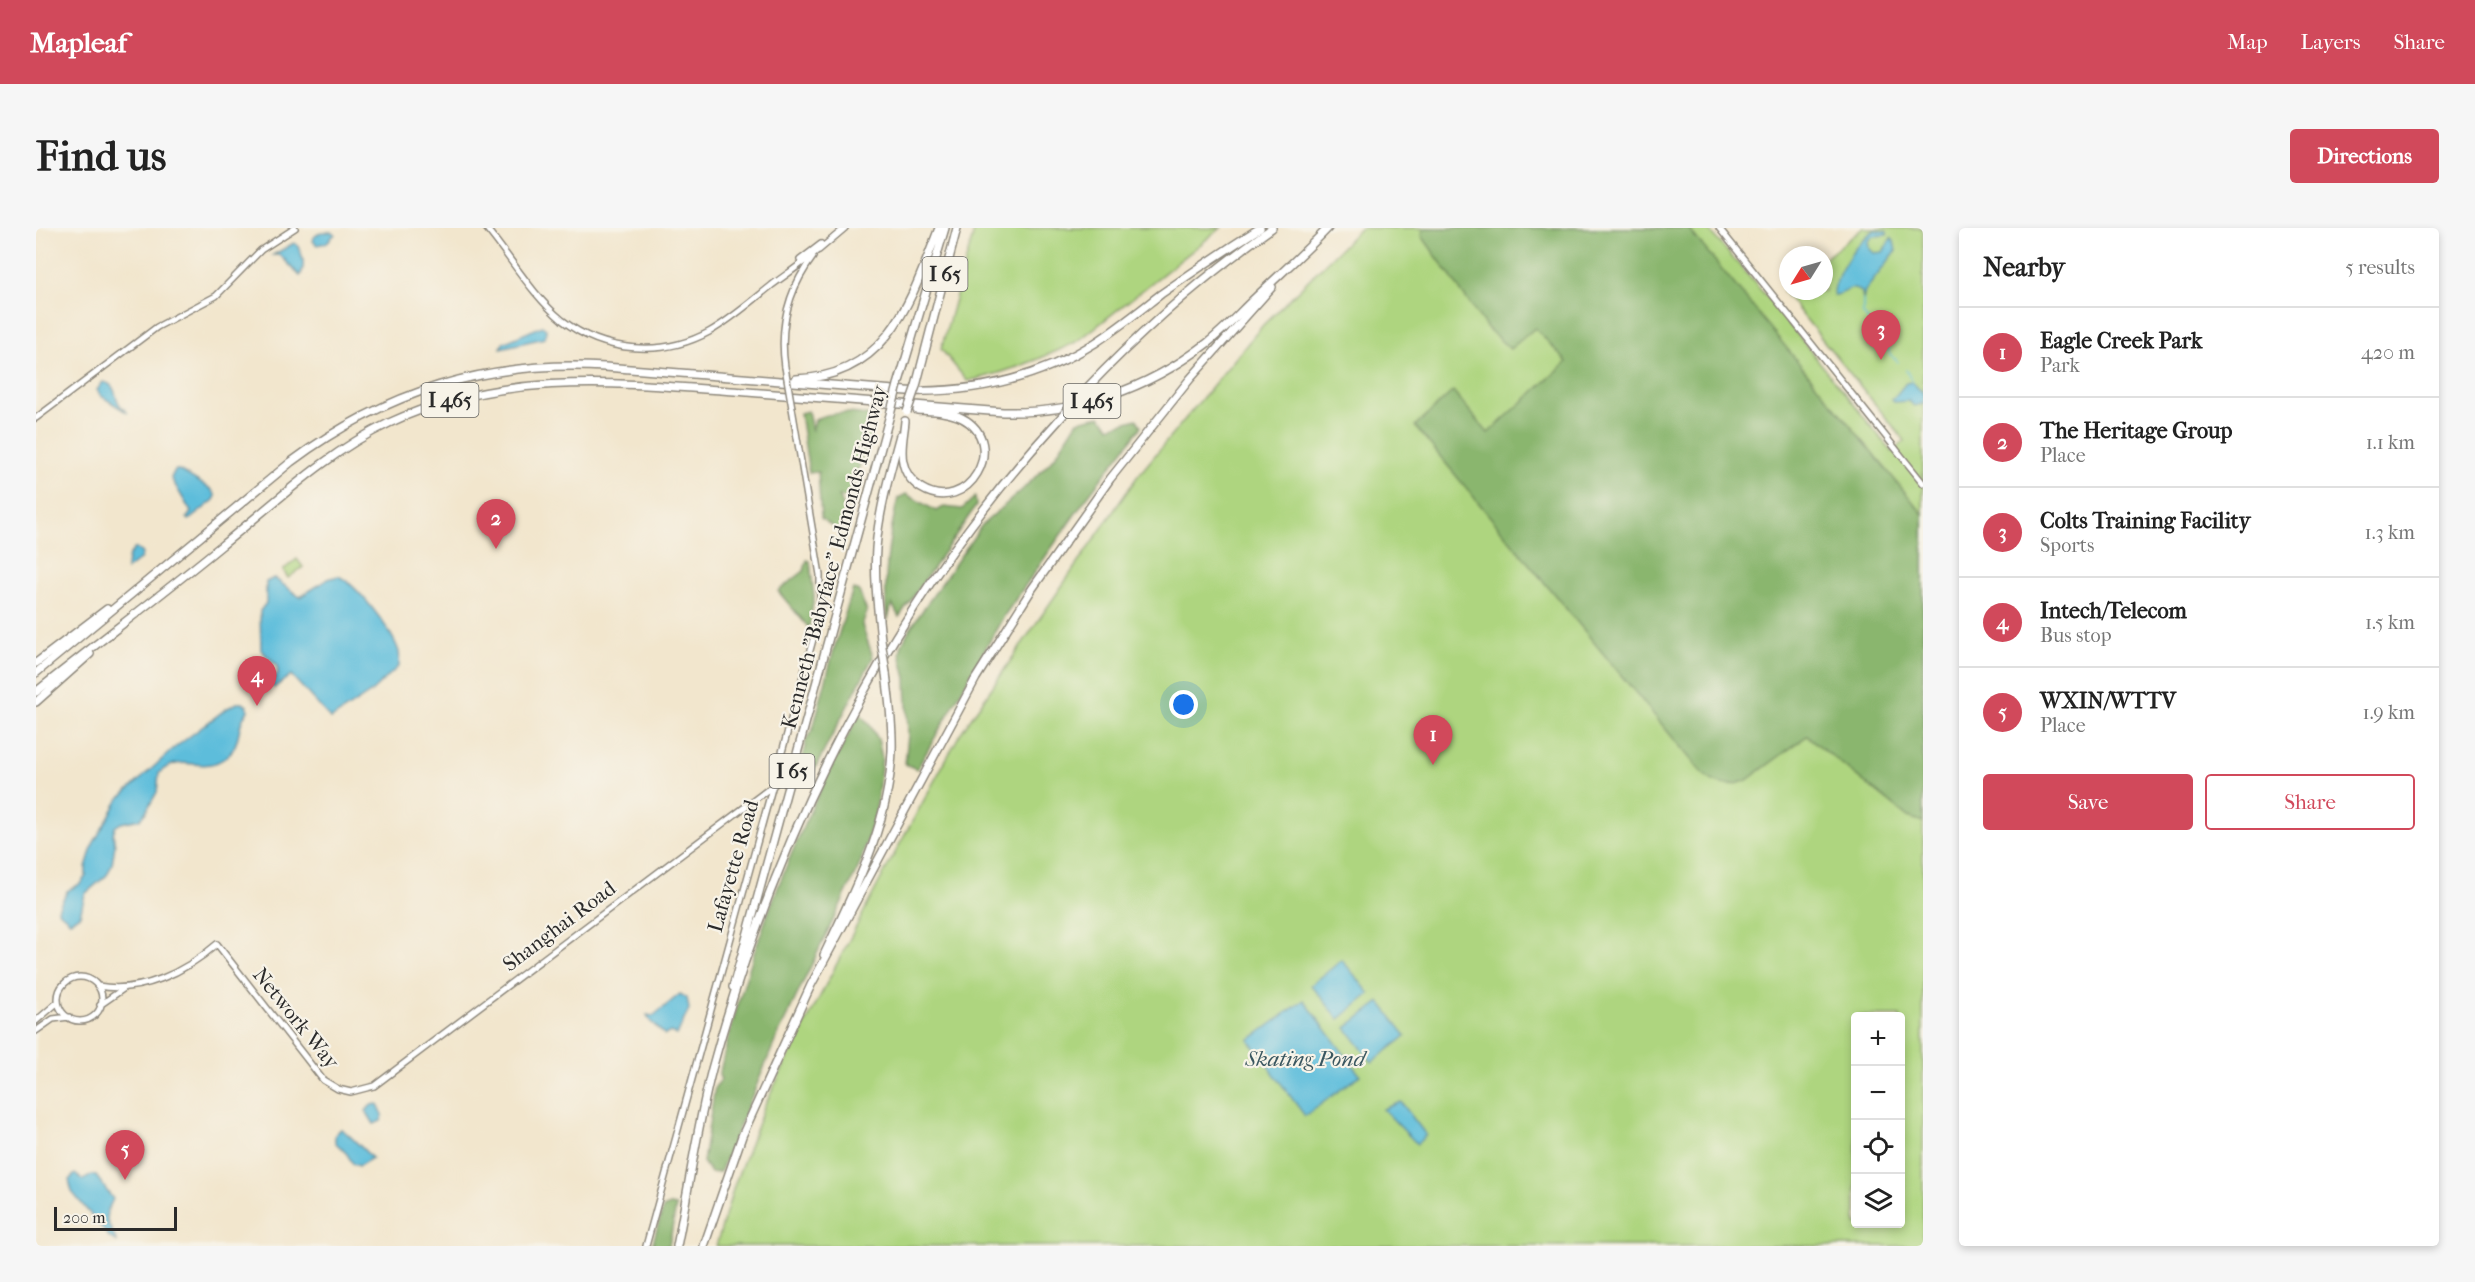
<!DOCTYPE html>
<html lang="en">
<head>
<meta charset="utf-8">
<style>
  body { margin:0; font-family:"IM FELL French Canon",serif; background:#f6f6f6; color:#222 }
  .controls { position:absolute; right:18px; bottom:18px; display:grid; overflow:hidden; border-radius:6px; box-shadow:0 3px 9px #0003 }
  .controls button { width:54px; height:54px; display:grid; place-items:center; padding:0; border:0; border-bottom:2px solid #e0e0e0; background:#fff; color:#222; font:30px sans-serif }
  .compass { position:absolute; left:1743px; top:18px; width:54px; height:54px; border-radius:50%; background:#fff; box-shadow:0 3px 9px #0003; rotate:233deg }
  .scale { position:absolute; left:18px; bottom:15px; width:123px; box-sizing:border-box; padding-left:6px; border:3px solid #2b2b2b; border-top:0; font-size:16px; line-height:21px; white-space:nowrap; color:#2b2b2b; -webkit-text-stroke:4px #f7f3e8; paint-order:stroke }
  .you { position:absolute; left:1148px; top:477px; width:21px; height:21px; margin:-15px; border:4px solid #fff; border-radius:50%; background:#1a73e8; box-shadow:0 0 0 9px #1a73e833 }
  .badge { display:grid; place-items:center; width:39px; height:39px; border-radius:50%; background:#d1495b; color:#fff; font-size:20px; font-weight:700 }
  .pin { position:absolute; translate:-50% -50px; filter:drop-shadow(0 2px 3px #0008) }
  .pin::after { content:''; position:absolute; top:32px; width:21px; height:18px; background:inherit; clip-path:polygon(0 0,100% 0,50% 100%) }
  .list { margin:0; padding:0; list-style:none }
  h2 { display:flex; justify-content:space-between; align-items:center; height:78px; margin:0; padding:0 24px; font-size:26px }
  h2 small { font-size:20px; font-weight:400; color:#767676 }
  .list li { display:grid; grid-template-columns:39px 1fr auto; gap:18px; align-items:center; box-sizing:border-box; height:90px; padding:0 24px; border-top:2px solid #e0e0e0 }
  .list b { display:block; font-size:22px; white-space:nowrap }
  .list p { margin:0; font-size:20px; white-space:nowrap; color:#767676 }
  .list em { font-size:20px; font-style:normal; color:#767676 }
  .actions { display:flex; gap:12px; padding:18px 24px }
  .actions a { flex:1; padding:14px 0; border:2px solid #d1495b; border-radius:6px; text-align:center; font-size:21px; color:#d1495b }
  .actions .main { background:#d1495b; color:#fff }
  .icon { flex:none; width:33px; height:33px; fill:none; stroke:currentColor; stroke-width:2; stroke-linecap:round; stroke-linejoin:round }
  .map { position:relative; flex:none; width:1887px; height:1018px; overflow:hidden; border-radius:6px }
  header { display:flex; align-items:center; gap:36px; box-sizing:border-box; height:84px; padding:0 30px; background:#d1495b; color:#fff }
  header strong { font-size:28px }
  nav { display:flex; gap:33px; margin-inline-start:auto; font-size:21px }
  .intro { display:flex; align-items:center; justify-content:space-between; box-sizing:border-box; height:144px; padding:0 36px }
  h1 { margin:0; font-size:42px }
  .button { padding:15px 27px; border-radius:6px; background:#d1495b; color:#fff; font-size:21px; font-weight:700 }
  main { display:flex; gap:36px; padding:0 36px }
  aside { flex:1; background:#fff; border-radius:6px; box-shadow:0 3px 9px #0003 }
  .map>svg:first-child { display:block }
  .green { fill:#aed57f; stroke:#6c8055; stroke-width:1.5; fill-rule:evenodd }
  .forest { fill:#8ab66e; stroke:#5a704c; stroke-width:1.5 }
  .water { fill:#5dbddb; stroke:#447483; stroke-width:1.5 }
  .lines { fill:none; stroke-linecap:round; stroke-linejoin:round }
  .stream { stroke:#5dbddb; stroke-width:1.5 }
  .secondary-casing { stroke:#8e887c; stroke-width:8 }
  .primary-casing { stroke:#8e887c; stroke-width:8 }
  .highway-casing { stroke:#8e887c; stroke-width:10 }
  .secondary { stroke:#fff; stroke-width:5 }
  .primary { stroke:#fff; stroke-width:5 }
  .highway { stroke:#fff; stroke-width:7 }
  .secondary-bridge-casing { stroke:#8e887c; stroke-width:8; stroke-linecap:butt }
  .highway-bridge-casing { stroke:#8e887c; stroke-width:10; stroke-linecap:butt }
  .secondary-bridge { stroke:#fff; stroke-width:5 }
  .highway-bridge { stroke:#fff; stroke-width:7 }
  .labels { text-anchor:middle; stroke-width:4.5; stroke-linejoin:round; paint-order:stroke }
  .shield { fill:#f7f3e8; stroke:#686764; stroke-width:1.5 }
  .shield-label { font-size:20px; font-weight:bold; fill:#2b2b2b }
  .street-label { font-size:21px; fill:#2b2b2b; stroke:#f7f3e8 }
  .water-label { font-size:22px; font-style:italic; fill:#3a5760; stroke:#f7f3e8 }
</style>
</head>
<body>
<header>
<strong>Mapleaf</strong>
<nav><a>Map</a><a>Layers</a><a>Share</a></nav>
</header>
<div class="intro"><h1>Find us</h1><a class="button">Directions</a></div>
<main>
<div class="map">
<svg width="1887" height="1018" viewBox="0 0 1887 1018">
  <rect width="100%" height="100%" fill="#f7f3e8"/>
  <filter id="ink" filterUnits="userSpaceOnUse"><feTurbulence type="fractalNoise" baseFrequency=".0167" numOctaves="2"/><feDisplacementMap in="SourceGraphic" scale="12" xChannelSelector="R" yChannelSelector="G"/><feConvolveMatrix kernelMatrix="1 2 1 2 8 2 1 2 1" color-interpolation-filters="sRGB"/></filter>
  <filter id="wash" filterUnits="userSpaceOnUse"><feTurbulence type="fractalNoise" baseFrequency=".008" numOctaves="4" result="noise"/><feDisplacementMap in="SourceGraphic" scale="24" xChannelSelector="R" yChannelSelector="G"/><feGaussianBlur stdDeviation="1.35" result="paint"/><feColorMatrix in="noise" values="0 0 0 0 0 0 0 0 0 0 0 0 0 0 0 0 0 1.4 0 .05"/><feComposite in="paint" operator="in"/></filter>
  <g filter="url(#wash)">
    <rect width="100%" height="100%" fill="#f2e6cd"/>
    <path class="green" d="M939 0H1185L1042 113C1006 131 970 145 931 153L905 121Z
      M1325 0H1671L1736 75 1856 224 1869 213 1747 63 1752 59V63H1788V31L1827 0H1887V1018H680L699 955 728 879 756 822 848 645 924 506 1101 249 1227 97ZM1820 788H1864V996H1820Z
      M261 331 267 339 252 350 247 342Z"/>
    <path class="forest" d="M1387 0H1652L1887 286V594L1872 589 1771 508 1711 552C1694 560 1680 558 1666 545L1379 198 1417 163 1452 205 1531 134 1499 100 1474 121 1451 100 1386 8Z
      M772 183 776 203 779 192C793 183 818 184 834 188L836 202 812 271 803 268C810 283 814 289 804 304L785 290 782 244 773 245 764 185Z
      M1064 188 1074 199 1101 191 1105 199 1049 272 968 388 881 541 869 536 872 507 870 450 864 425 866 416 873 402 946 297 987 261 1018 230 1042 193Z
      M870 266 900 283 908 279 926 281 939 269 940 278 863 389 856 376 851 394C847 350 852 312 862 270Z
      M771 332 774 333 778 369 773 400 742 363 768 343Z
      M817 361 823 363 831 384 826 397 837 429 771 556 763 553 770 512 777 501 798 421Z
      M824 486 833 496 842 511 846 530 840 583 824 636 740 811 684 944 675 945 667 934 679 859 685 852 683 847C714 719 759 601 824 486Z
      M634 977 640 978 633 1018H616L627 980Z"/>
    <path class="water" d="M1839 2 1851 4V7L1837 8 1832 14 1833 20 1838 25 1847 24 1855 10 1858 13 1860 23 1829 63 1827 72 1826 64C1808 55 1811 68 1798 67 1797 48 1822 12 1839 2Z
      M285 4H296L299 6 290 15 281 17 277 13 278 9Z
      M258 15 261 17C267 27 270 38 264 48L244 27H237Z
      M506 98 510 101 509 110 465 120 467 115Z
      M67 154C81 156 78 169 84 177 86 180 89 182 92 185L65 168 61 162Z
      M1876 154 1887 165V176L1878 178 1873 173 1858 174 1856 172 1870 155Z
      M139 242H143L175 261 180 268 178 272 153 292 151 290 155 284 135 250Z
      M99 320 106 325 105 330 90 342 93 327Z
      M302 348C321 356 357 404 363 424 364 429 363 433 363 438L334 465 295 491 255 447 238 460 235 456V452L242 445 241 438 225 422 224 383 230 375V354L238 350 264 369 292 351Z
      M201 475H207L211 478 212 483C199 497 207 515 190 529 166 548 147 523 123 545L121 564 109 585 104 591 85 595 79 599 77 606 79 617 76 636 71 647 49 666 44 687 34 693 22 683C22 677 29 670 31 663L44 656 50 648V639L57 616 83 571 137 521 190 481Z
      M1306 732 1334 766 1303 791 1275 757Z
      M644 766 651 770 653 781 641 807 634 804 629 807 614 793 611 787 617 788Z
      M1268 772 1324 847 1269 888 1213 812Z
      M1344 774 1370 808 1336 834 1310 800Z
      M1365 874 1390 907 1381 916 1347 881Z
      M342 876 347 887 345 893 338 896 330 883 335 877Z
      M305 901C310 903 331 925 336 930L323 938 317 936 311 926 299 914V907Z
      M39 946 47 952 56 947 60 948 77 971 71 984V993L81 1014 74 1010 36 964 33 952Z"/>
    <g class="lines">
      <path class="stream" d="M1827 72V86L1850 114 1854 126 1862 134
        M1870 142 1876 154"/>
    </g>
  </g>
  <g filter="url(#ink)">
    <g class="lines">
      <defs>
        <path id="secondary" d="M450 0C475 30 496 67 526 92 568 125 627 129 673 104 696 91 716 73 736 57 752 45 769 34 783 21
          M783 22 809 0
          M764 32 785 16
          M749 139C743 98 752 62 777 29
          M0 190 121 99 180 68 225 22 259 0
          M22 771a22 22 0 1 1 44 0a22 22 0 1 1-44 0Z
          M62 758C105 766 149 744 181 716L287 852 302 861 315 864 338 858 738 557
          M64 777 87 761
          M0 793 22 774
          M0 803 17 791 33 789
          M610 1018 784 386V347L756 180"/>
        <path id="primary" d="M1683 0 1887 255"/>
        <path id="highway" d="M760 151C852 149 875 72 903 0
          M862 157 909 0
          M880 158 921 0
          M1050 161C1107 101 1168 48 1236 0
          M869 193C868 206 864 221 867 234 869 245 876 254 885 260 932 289 974 215 926 190 913 183 896 183 881 182
          M845 412C842 381 838 351 840 320 843 282 854 244 864 207
          M0 435 71 381
          M0 445 255 234C350 163 451 132 569 139L871 163C938 165 1001 151 1059 115 1082 100 1103 83 1125 66 1158 43 1191 21 1224 0
          M0 464C61 415 124 368 185 318 239 275 290 225 353 195 470 141 586 155 711 164 796 170 881 177 967 184 1040 186 1112 161 1170 116 1188 102 1203 85 1220 69 1244 46 1269 24 1292 0
          M0 474 54 426
          M788 727C819 661 853 597 856 523 857 497 853 471 850 445
          M697 759 855 183
          M641 1018C653 959 661 899 676 841 741 602 854 376 1022 193
          M668 1018 706 908 775 757 940 450 996 361 1074 251 1154 151 1236 59"/>
      </defs>
      <use href="#secondary" class="secondary-casing"/>
      <use href="#primary" class="primary-casing"/>
      <use href="#highway" class="highway-casing"/>
      <use href="#secondary" class="secondary"/>
      <use href="#primary" class="primary"/>
      <use href="#highway" class="highway"/>
      <defs>
        <path id="secondary-bridge" d="M749 139 756 180"/>
        <path id="highway-bridge" d="M855 183 862 157
          M871 184 880 158
          M1022 193 1050 161
          M845 412 850 445"/>
      </defs>
      <use href="#secondary-bridge" class="secondary-bridge-casing"/>
      <use href="#highway-bridge" class="highway-bridge-casing"/>
      <use href="#secondary-bridge" class="secondary-bridge"/>
      <use href="#highway-bridge" class="highway-bridge"/>
    </g>
  </g>
  <g class="labels">
    <g class="shield">
      <rect x="886.5" y="29" width="45" height="34" rx="4.5"/>
      <rect x="385.5" y="155" width="57" height="34" rx="4.5"/>
      <rect x="1027.5" y="156" width="57" height="34" rx="4.5"/>
      <rect x="733.5" y="526" width="45" height="34" rx="4.5"/>
    </g>
    <g class="shield-label">
      <text x="909" y="53">I 65</text>
      <text x="414" y="179">I 465</text>
      <text x="1056" y="180">I 465</text>
      <text x="756" y="550">I 65</text>
    </g>
    <g class="street-label">
      <text transform="translate(798 329) rotate(-75)" y="7">Kenneth "Babyface" Edmonds Highway</text>
      <text transform="translate(697 638) rotate(-74)" y="7">Lafayette Road</text>
      <text transform="translate(523 698) rotate(-37)" y="7">Shanghai Road</text>
      <text transform="translate(260 790) rotate(51)" y="7">Network Way</text>
    </g>
    <g class="water-label">
      <text x="1269" y="838">Skating Pond</text>
    </g>
  </g>
</svg>
<div class="controls">
<button>+</button>
<button>−</button>
<button><svg class="icon" aria-label="locate" viewBox="0 0 24 24"><circle cx="12" cy="12" r="6"/><path d="M12 2v4M12 18v4M2 12h4M18 12h4"/></svg></button>
<button><svg class="icon" aria-label="layers" viewBox="0 0 24 24"><path d="M12 4l9 5-9 5-9-5zM3 14l9 5 9-5"/></svg></button>
</div>
<svg class="compass" viewBox="-18 -18 36 36"><path d="M0-13l5 13h-10z" fill="#e53935"/><path d="M0 13l5-13h-10z" fill="#767676"/></svg>
<div class="scale">200 m</div>
<div class="you"></div>
<div class="pin badge" style="left:1397px;top:537px">1</div>
<div class="pin badge" style="left:460px;top:321px">2</div>
<div class="pin badge" style="left:1845px;top:132px">3</div>
<div class="pin badge" style="left:221px;top:478px">4</div>
<div class="pin badge" style="left:89px;top:952px">5</div>
</div>
<aside>
<h2>Nearby<small>5 results</small></h2>
<ul class="list">
<li><span class="badge">1</span><div><b>Eagle Creek Park</b><p>Park</p></div><em>420 m</em></li>
<li><span class="badge">2</span><div><b>The Heritage Group</b><p>Place</p></div><em>1.1 km</em></li>
<li><span class="badge">3</span><div><b>Colts Training Facility</b><p>Sports</p></div><em>1.3 km</em></li>
<li><span class="badge">4</span><div><b>Intech/Telecom</b><p>Bus stop</p></div><em>1.5 km</em></li>
<li><span class="badge">5</span><div><b>WXIN/WTTV</b><p>Place</p></div><em>1.9 km</em></li>
</ul>
<div class="actions"><a class="main">Save</a><a>Share</a></div>
</aside>
</main>
</body>
</html>
